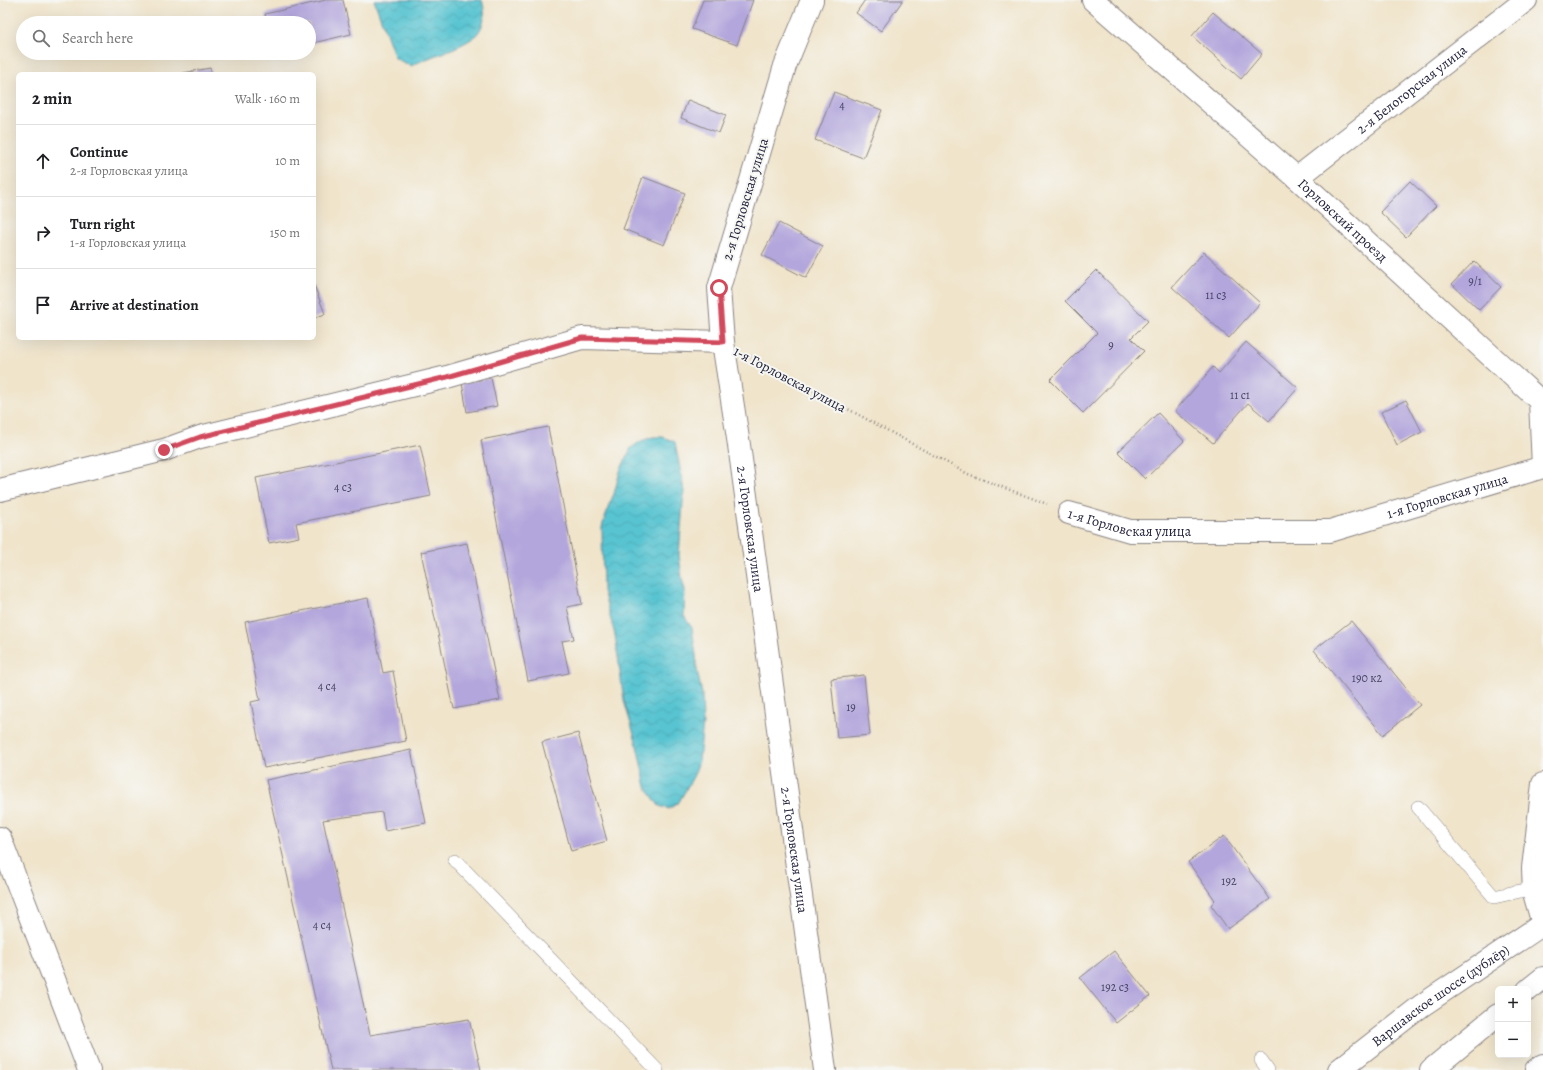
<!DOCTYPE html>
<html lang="en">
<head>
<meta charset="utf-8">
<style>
  body { margin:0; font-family:Alegreya,serif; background:#f6f6f6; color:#202124 }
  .controls { position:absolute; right:12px; bottom:12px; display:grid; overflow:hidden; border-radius:6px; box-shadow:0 4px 16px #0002 }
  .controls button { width:36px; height:36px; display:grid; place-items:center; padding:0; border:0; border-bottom:1px solid #e0e0e0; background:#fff; color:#202124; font:20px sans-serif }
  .stop { position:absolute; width:12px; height:12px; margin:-9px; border:3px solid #d1495b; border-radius:50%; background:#fff }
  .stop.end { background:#d1495b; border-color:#fff; box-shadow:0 1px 4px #0008 }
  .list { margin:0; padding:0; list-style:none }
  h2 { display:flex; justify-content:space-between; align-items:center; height:52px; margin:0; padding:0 16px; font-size:17px }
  h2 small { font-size:13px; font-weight:400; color:#757577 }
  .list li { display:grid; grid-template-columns:26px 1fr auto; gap:12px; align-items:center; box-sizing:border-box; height:72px; padding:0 16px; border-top:1px solid #e0e0e0 }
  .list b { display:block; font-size:15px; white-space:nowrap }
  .list p { margin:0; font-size:13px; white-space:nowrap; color:#757577 }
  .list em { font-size:13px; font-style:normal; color:#757577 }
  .icon { flex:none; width:22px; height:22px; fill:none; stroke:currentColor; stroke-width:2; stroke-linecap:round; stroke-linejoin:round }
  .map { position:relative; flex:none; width:1543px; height:1070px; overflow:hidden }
  .search { position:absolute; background:#fff; box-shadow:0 4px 16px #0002; left:16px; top:16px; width:300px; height:44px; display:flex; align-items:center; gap:10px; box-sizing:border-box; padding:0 14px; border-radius:22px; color:#757577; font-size:15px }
  .panel { position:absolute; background:#fff; box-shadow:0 4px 16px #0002; left:16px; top:72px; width:300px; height:268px; border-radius:6px }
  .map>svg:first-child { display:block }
  .water { fill:url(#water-waves); stroke:#3d7386 }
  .building { fill:#b2a6dc }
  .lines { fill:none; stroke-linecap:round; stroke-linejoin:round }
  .lane-casing { stroke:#898382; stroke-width:14 }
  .street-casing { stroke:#898382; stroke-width:24 }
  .secondary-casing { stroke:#898382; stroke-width:24 }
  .primary-casing { stroke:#898382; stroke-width:24 }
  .path { stroke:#898382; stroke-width:2.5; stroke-dasharray:1 3; stroke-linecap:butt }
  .lane { stroke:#fff; stroke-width:13 }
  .street { stroke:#fff; stroke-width:22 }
  .secondary { stroke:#fff; stroke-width:22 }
  .primary { stroke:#fff; stroke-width:22 }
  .route { stroke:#d1495b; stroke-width:5 }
  .labels { text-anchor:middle; stroke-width:4; stroke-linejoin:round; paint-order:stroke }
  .number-label { font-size:12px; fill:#464363 }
  .street-label { font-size:14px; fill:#22223b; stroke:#f6f6f2 }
</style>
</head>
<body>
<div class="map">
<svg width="1543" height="1070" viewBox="0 0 1543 1070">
  <defs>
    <pattern id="water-waves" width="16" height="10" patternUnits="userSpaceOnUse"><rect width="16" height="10" fill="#58c4d1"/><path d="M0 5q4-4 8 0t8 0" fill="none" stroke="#4ca8b4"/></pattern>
  </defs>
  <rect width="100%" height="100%" fill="#f6f6f2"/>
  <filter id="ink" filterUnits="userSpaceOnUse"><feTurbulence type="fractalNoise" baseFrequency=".025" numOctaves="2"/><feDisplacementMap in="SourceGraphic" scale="8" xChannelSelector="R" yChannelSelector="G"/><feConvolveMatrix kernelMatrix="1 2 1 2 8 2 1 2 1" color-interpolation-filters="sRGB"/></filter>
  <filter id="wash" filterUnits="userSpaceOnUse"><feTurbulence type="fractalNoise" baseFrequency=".012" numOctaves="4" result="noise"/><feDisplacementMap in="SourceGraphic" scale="16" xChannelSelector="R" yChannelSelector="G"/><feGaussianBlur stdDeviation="0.9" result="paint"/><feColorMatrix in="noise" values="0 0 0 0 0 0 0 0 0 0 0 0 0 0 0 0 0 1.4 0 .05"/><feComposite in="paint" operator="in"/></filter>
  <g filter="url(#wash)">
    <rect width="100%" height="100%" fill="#f0e4ca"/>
    <path class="water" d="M374 0H482C486 12 485 26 476 35 465 47 427 57 411 66L395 58Z
      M653 437H663L675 442 684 490 679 555 682 579 685 590 684 616 692 628 696 655 697 670 702 694 703 723 699 761 694 775 679 802 669 809 659 806 646 787 636 741 624 701 615 635 603 591 602 527 609 505 614 494 620 471 631 448 641 441Z"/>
    <g id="blocks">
      <path class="building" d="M326 0H343L351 34 309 44V23H267L265 14Z
        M703 0H753L737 45 692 29Z
        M865 0H903L881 31 856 13Z
        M1213 12 1262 54 1241 79 1192 36Z
        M210 68 212 74H183V73Z
        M834 92 882 110 863 158 815 140Z
        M688 100 726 115 719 133 681 118Z
        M643 177 685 193 664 245 623 229Z
        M1410 181 1436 206 1406 237 1380 212Z
        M779 223 823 246 806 278 762 255Z
        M1204 252 1260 303 1229 338 1172 287Z
        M1474 261 1501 287 1479 310 1452 284Z
        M1096 270 1148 321 1131 338 1144 351 1083 413 1050 380 1097 333 1065 301Z
        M314 285 325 314 314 318Z
        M1246 342 1298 388 1269 421 1248 403 1213 443 1175 411 1213 367 1219 373Z
        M491 378 497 406 467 412 462 383Z
        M1406 400 1422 432 1397 445 1381 412Z
        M1158 413 1184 441 1145 479 1118 452Z
        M548 427 582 604 567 607 574 639 562 641 569 673 528 681 481 440Z
        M420 445 431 496 296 523 299 537 269 543 256 478Z
        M467 543 500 700 454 709 421 552Z
        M368 598 383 673 393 671 406 741 264 768 251 702 260 700 245 622Z
        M1351 621 1420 705 1383 735 1314 650Z
        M864 675 870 735 837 738 831 679Z
        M578 733 607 841 571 851 542 742Z
        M411 750 426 823 385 831 382 812 323 820 370 1035 469 1019 481 1070H331L266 780Z
        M1224 836 1270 899 1228 929 1211 905 1215 900 1188 862Z
        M1114 951 1150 996 1116 1023 1080 978Z"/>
    </g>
  </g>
  <g filter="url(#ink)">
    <use href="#blocks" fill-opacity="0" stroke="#898382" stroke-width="1"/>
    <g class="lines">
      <defs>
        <path id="lane" d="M1418 807 1494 897 1533 888
          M455 860 657 1070
          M1261 1060 1268 1070"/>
        <g id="street">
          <path id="s1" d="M812 0 785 66 719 288 723 342 739 445 825 1070"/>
          <path id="s2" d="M1093 0 1297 178 1540 401 1543 467"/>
          <path id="s3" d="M1297 178 1526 0"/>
          <path d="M0 490 164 450 200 437 447 377 582 338 723 342"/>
          <path id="s4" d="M1069 513 1130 531H1330L1543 467"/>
          <path d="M0 838 89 1070"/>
          <path d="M1543 924 1534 893 1533 868 1543 784"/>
        </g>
        <g id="secondary">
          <path id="s5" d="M1339 1070 1421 1006 1543 924"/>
        </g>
        <path id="primary" d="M1528 990 1543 978
          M1431 1070 1498 1015
          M1536 1070 1543 1065"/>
      </defs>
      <use href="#lane" class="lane-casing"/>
      <use href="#street" class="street-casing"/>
      <use href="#secondary" class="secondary-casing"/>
      <use href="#primary" class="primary-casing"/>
      <path class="path" d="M750 356 968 474 1047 504"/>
      <use href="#lane" class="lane"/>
      <use href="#street" class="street"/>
      <use href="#secondary" class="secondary"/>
      <use href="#primary" class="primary"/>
    </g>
  </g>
  <g class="lines" filter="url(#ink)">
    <path class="route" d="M164 450 200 437 447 377 582 338 723 342 719 288"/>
  </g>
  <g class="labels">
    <g class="number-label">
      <text x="842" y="109">4</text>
      <text x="1475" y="285">9/1</text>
      <text x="1216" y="299">11 с3</text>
      <text x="1111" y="349">9</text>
      <text x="1240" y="399">11 с1</text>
      <text x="343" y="491">4 с3</text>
      <text x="1367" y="682">190 к2</text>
      <text x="327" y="690">4 с4</text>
      <text x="851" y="711">19</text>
      <text x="1229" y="885">192</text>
      <text x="322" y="929">4 с4</text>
      <text x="1115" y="991">192 с3</text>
    </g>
    <g class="street-label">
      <text dy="5" stroke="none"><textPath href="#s3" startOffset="145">2-я Белогорская улица</textPath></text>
      <text transform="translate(745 199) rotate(-73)" y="5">2-я Горловская улица</text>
      <text dy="5" stroke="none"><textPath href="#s2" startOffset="333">Горловский проезд</textPath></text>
      <text transform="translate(790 379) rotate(28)" y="5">1-я Горловская улица</text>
      <text dy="5" stroke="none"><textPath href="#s4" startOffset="386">1-я Горловская улица</textPath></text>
      <text dy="5" stroke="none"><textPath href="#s4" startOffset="62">1-я Горловская улица</textPath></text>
      <text dy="5" stroke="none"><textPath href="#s1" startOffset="546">2-я Горловская улица</textPath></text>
      <text dy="5" stroke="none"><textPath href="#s1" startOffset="870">2-я Горловская улица</textPath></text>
      <text dy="5" stroke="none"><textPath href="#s5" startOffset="126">Варшавское шоссе (дублёр)</textPath></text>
    </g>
  </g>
</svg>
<div class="controls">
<button>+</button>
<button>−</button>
</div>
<div class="stop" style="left:719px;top:288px"></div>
<div class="stop end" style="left:164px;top:450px"></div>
<div class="search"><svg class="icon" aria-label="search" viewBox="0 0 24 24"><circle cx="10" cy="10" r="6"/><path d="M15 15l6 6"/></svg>Search here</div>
<section class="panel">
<h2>2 min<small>Walk · 160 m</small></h2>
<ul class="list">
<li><svg class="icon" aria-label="ahead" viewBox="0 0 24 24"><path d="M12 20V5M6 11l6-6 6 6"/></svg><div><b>Continue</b><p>2-я Горловская улица</p></div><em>10 m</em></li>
<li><svg class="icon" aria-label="right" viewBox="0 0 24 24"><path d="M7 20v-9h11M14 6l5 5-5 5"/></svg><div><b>Turn right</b><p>1-я Горловская улица</p></div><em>150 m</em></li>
<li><svg class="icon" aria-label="arrive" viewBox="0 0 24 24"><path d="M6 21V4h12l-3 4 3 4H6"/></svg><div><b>Arrive at destination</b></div></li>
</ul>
</section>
</div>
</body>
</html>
